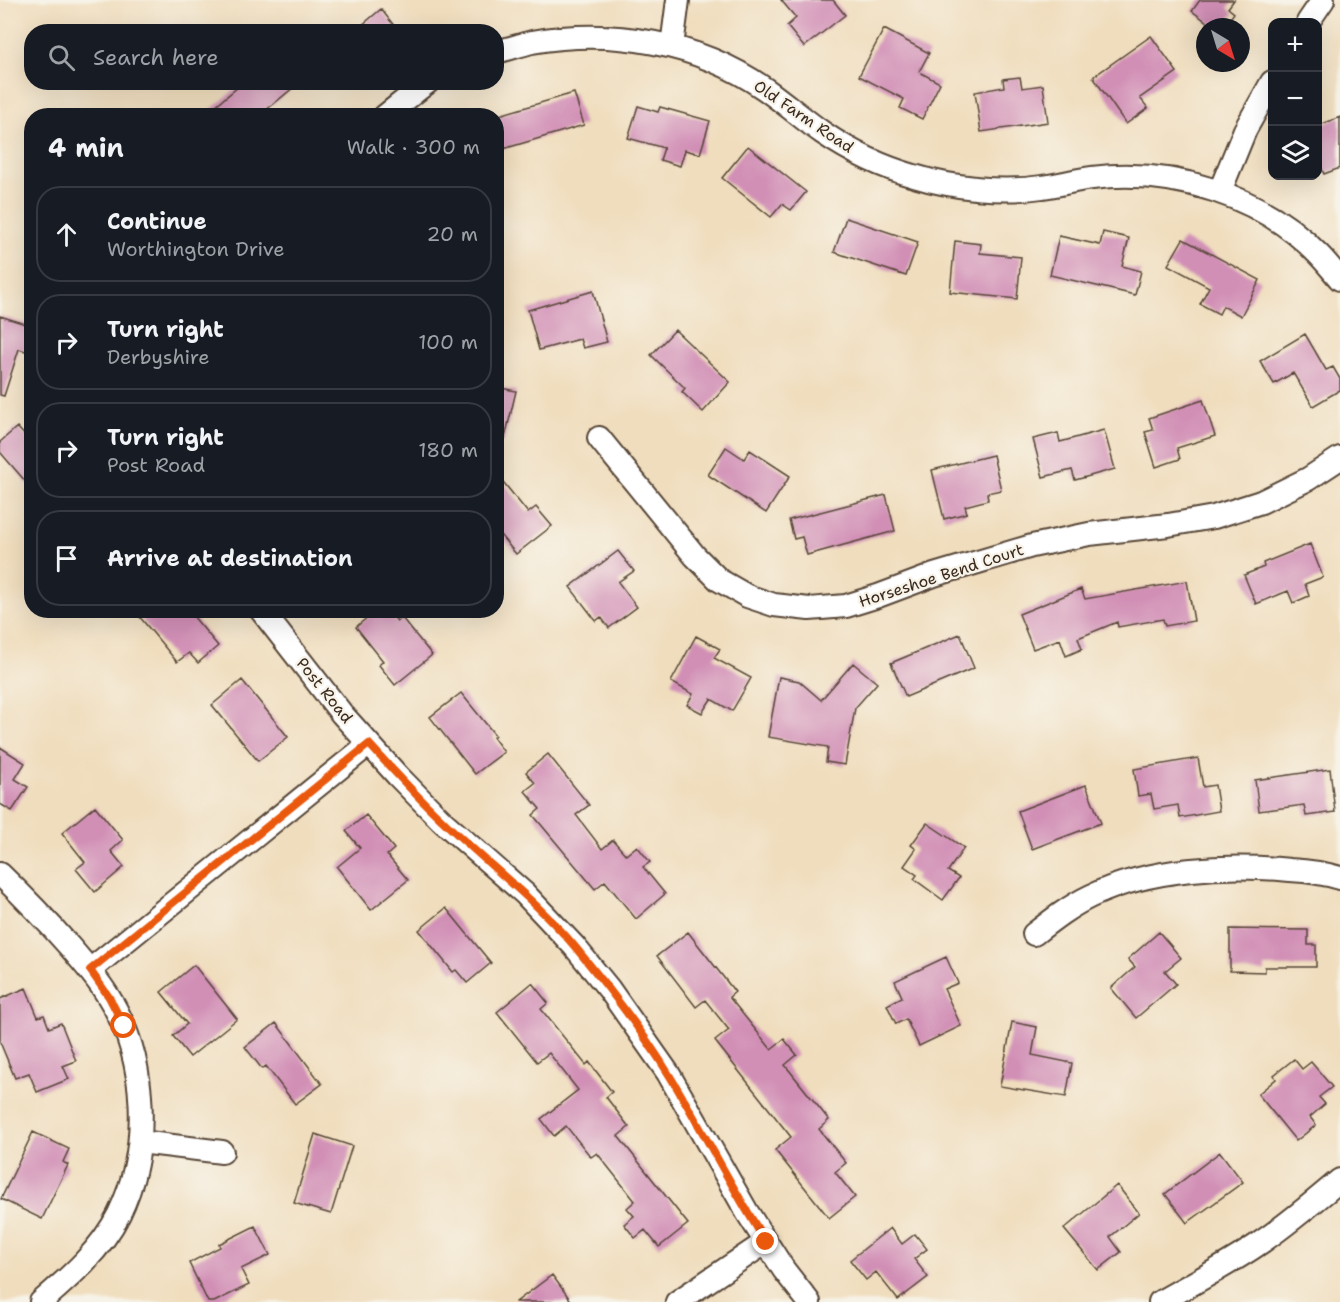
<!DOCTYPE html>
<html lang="en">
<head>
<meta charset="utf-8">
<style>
  body { margin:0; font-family:"Shantell Sans",sans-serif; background:#242831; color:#f1f3f6 }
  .controls { position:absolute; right:18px; top:18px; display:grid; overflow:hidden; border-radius:12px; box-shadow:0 6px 24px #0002 }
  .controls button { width:54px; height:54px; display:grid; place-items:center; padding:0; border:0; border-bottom:2px solid #363941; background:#171b24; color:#f1f3f6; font:30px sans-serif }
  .compass { position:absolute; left:1196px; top:18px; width:54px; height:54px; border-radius:50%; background:#171b24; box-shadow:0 6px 24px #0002; rotate:142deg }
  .stop { position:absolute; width:18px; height:18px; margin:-14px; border:4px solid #ea580c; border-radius:50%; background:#fff }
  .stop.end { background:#ea580c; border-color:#fff; box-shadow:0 2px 6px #0008 }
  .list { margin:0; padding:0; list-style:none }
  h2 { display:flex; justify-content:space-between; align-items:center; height:78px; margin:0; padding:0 24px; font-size:26px }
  h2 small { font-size:20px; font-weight:400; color:#9ea1a6 }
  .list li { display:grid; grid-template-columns:39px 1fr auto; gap:18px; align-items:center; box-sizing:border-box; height:96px; margin:0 12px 12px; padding:0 12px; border:2px solid #363941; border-radius:24px }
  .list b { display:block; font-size:22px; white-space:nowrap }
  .list p { margin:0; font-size:20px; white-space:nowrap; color:#9ea1a6 }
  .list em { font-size:20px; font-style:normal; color:#9ea1a6 }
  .icon { flex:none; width:33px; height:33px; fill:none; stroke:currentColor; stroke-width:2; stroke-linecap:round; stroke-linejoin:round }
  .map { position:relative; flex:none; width:1340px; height:1302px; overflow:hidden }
  .search { position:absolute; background:#171b24; box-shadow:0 6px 24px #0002; left:24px; top:24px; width:480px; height:66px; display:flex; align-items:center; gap:15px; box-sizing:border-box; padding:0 21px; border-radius:24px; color:#9ea1a6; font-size:22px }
  .panel { position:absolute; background:#171b24; box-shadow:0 6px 24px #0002; left:24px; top:108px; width:480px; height:510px; border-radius:24px }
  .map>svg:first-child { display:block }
  .building { fill:#d18fb6 }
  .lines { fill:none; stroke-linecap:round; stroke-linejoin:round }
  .minor-casing { stroke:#564536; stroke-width:26 }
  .minor { stroke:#fff; stroke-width:22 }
  .route { stroke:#ea580c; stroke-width:8 }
  .labels { text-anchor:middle; stroke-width:4.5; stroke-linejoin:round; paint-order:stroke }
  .street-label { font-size:16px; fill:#3b2a1e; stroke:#f7f3e8 }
</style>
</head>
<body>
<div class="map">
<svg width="1340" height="1302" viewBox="0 0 1340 1302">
  <rect width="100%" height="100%" fill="#f7f3e8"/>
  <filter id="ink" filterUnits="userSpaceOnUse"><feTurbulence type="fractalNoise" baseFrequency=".0167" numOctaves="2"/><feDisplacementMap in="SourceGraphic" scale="12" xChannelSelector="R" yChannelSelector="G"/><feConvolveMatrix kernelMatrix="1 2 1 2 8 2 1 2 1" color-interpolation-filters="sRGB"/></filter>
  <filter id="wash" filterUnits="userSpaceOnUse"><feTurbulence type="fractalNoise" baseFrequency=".008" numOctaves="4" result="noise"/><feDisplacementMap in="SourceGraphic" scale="24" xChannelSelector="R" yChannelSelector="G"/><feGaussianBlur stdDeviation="1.35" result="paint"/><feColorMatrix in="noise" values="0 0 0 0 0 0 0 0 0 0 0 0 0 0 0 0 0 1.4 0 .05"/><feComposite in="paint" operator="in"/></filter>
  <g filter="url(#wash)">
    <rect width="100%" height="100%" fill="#f0ddbd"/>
    <g id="blocks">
      <path class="building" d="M781 0H833L845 15 804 47 787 26 796 18Z
        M1200 0H1234L1228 8 1234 13 1224 27H1214L1192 11Z
        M381 9 399 32H354Z
        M884 29 929 53 919 72 940 83 922 119 900 108 904 99 859 76Z
        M1151 36 1177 72 1140 98 1148 108 1126 124 1093 77Z
        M1020 77 1022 88 1043 85 1048 122 981 132 975 92 1004 87 1003 79Z
        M244 82H300L259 116H203Z
        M574 93 584 125 503 149 496 127V116Z
        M638 106 658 112 660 107 710 121 700 154 685 150 680 166 660 160 664 148 628 138Z
        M1340 117V168L1324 174 1317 157V126Z
        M748 146 806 192 791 210 782 204 771 217 722 178Z
        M846 218 918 242 906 276 834 252Z
        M1103 232 1129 238 1122 266 1141 271 1135 295 1050 275 1059 236 1100 245Z
        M1183 239 1260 280 1241 316 1223 306 1219 314 1200 304 1209 287 1168 265Z
        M955 241 981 244 980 253 1021 257 1017 299 950 292Z
        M593 291 607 342 583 348 580 339 539 350 528 310Z
        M0 316 32 326V353L19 349 4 396 0 395Z
        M675 330 730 382 703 412 682 392 685 388 651 355Z
        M1305 334 1326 370 1333 367 1340 379V390L1313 406 1293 373 1274 384 1260 361Z
        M496 387 516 391 504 442H496Z
        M1203 400 1215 436 1177 448 1180 459 1156 467 1145 432 1153 430 1149 418Z
        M17 427 32 443V489L0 452V442Z
        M1104 430 1115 469 1075 480 1072 470 1043 477 1033 439 1058 433 1060 442Z
        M726 447 744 459 750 450 790 476 766 513 708 475Z
        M993 455 1001 490 987 493 988 500 965 506 967 513 944 519 932 470Z
        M496 473 528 513 536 507 552 526 516 554 496 530Z
        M886 495 895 531 807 555 802 537 794 539 789 520Z
        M1310 544 1323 577 1305 584 1309 596 1293 603 1288 591 1256 604 1244 575 1264 567 1263 563Z
        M618 551 634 571 618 582 637 607 609 628 601 617 596 621 570 587Z
        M1187 581 1194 621 1165 626 1163 619 1118 627 1117 622 1078 638 1082 649 1066 656 1060 639 1033 649 1019 614 1081 589 1085 599Z
        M134 610H188L218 646 198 663 189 653 177 662Z
        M376 610H388L397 621 402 618 432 655 395 685 379 665 383 661 356 627Z
        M960 634 974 668 906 697 891 663Z
        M696 636 720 649 714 658 751 678 732 711 711 699 702 713 687 705 693 694 671 682Z
        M853 663 877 683 855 708 845 765 826 762 828 747 768 737 779 677 799 681 821 700Z
        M242 680 288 737 258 761 212 705Z
        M461 693 495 735 493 737 504 752 475 774 430 717Z
        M0 747 25 763 15 779 28 787 12 811 0 804Z
        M548 754 589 805 576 815 602 849 613 840 626 855 637 846 650 862 643 867 665 894 636 919 605 881 595 889 533 815 540 809 525 791 535 783 526 772Z
        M1198 758 1203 787 1215 785 1219 811 1180 818 1178 805 1154 809 1151 794 1138 796 1134 769Z
        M1330 769 1335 812 1306 816 1304 805 1259 811 1255 780Z
        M1086 785 1101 823 1032 849 1018 811Z
        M95 806 123 840 111 851 124 867 95 892 76 869 85 862 62 833Z
        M366 815 394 849 387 855 408 880 371 910 337 867 360 848 346 831Z
        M927 823 964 848 948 871 959 878 943 900 914 879 917 875 904 866 916 849 911 845Z
        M446 908 491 963 467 983 456 970 453 972 419 930Z
        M1230 929 1308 930V945H1316V967H1265V972L1230 971Z
        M688 932 735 992 729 997 771 1049 784 1039 797 1055 785 1065 829 1120 819 1129 846 1163 835 1172 855 1197 829 1218 775 1150 791 1137 715 1041 729 1030 705 1000 696 1007 657 956Z
        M1159 932 1181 958 1165 971 1176 984 1136 1018 1111 988 1135 967 1128 959Z
        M946 957 958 983 944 989 961 1026 919 1046 906 1019 896 1024 887 1005 902 997 895 981Z
        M194 965 237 1019 190 1057 173 1036 187 1024 161 992Z
        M532 983 548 1003 541 1009 586 1065 589 1062 612 1092 606 1097 629 1127 618 1136 688 1224 659 1247 645 1230 635 1238 624 1224 634 1216 627 1208 635 1201 597 1153 591 1157 566 1126 554 1136 541 1119 578 1090 549 1053 537 1062 497 1012Z
        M26 988 38 1017 44 1015 49 1028 61 1023 76 1061 63 1066 69 1079 37 1092 29 1073 15 1078 0 1042V999Z
        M1012 1022 1037 1027 1032 1055 1072 1063 1066 1097 1000 1086Z
        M276 1023 322 1084 295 1104 266 1066 262 1069 245 1047Z
        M1294 1059 1302 1069 1311 1062 1332 1087 1319 1097 1325 1104 1310 1117 1316 1125 1296 1141 1258 1094 1276 1079 1274 1075Z
        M33 1132 69 1149 63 1162 68 1165 42 1219 1 1199Z
        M315 1134 352 1146 331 1214 294 1203Z
        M1220 1152 1243 1182 1187 1223 1165 1194Z
        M1117 1185 1139 1213 1110 1237 1121 1252 1098 1270 1064 1229Z
        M255 1226 270 1255 241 1269 249 1285 214 1302H208L189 1263 220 1247 219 1244Z
        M890 1228 902 1244 915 1234 927 1249 914 1259 928 1277 898 1300 876 1272 866 1280 850 1260Z
        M552 1275 572 1302H516Z"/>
    </g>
  </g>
  <g filter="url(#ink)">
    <use href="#blocks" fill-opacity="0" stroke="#564536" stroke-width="1.5"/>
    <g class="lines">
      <defs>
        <path id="minor" d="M1308 22 1323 0
          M672 46 678 0
          M496 52C508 49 520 45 532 42 611 28 698 42 765 89 785 103 803 119 823 133 851 152 882 167 914 176 953 188 1002 193 1042 187 1059 185 1075 180 1092 178 1172 168 1262 195 1319 255 1326 262 1333 271 1340 279
          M385 116 420 88 428 82
          M1220 191 1245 130 1272 82
          M599 438 695 556 719 580 747 596 774 605 809 609 846 606 878 596 934 575 1032 546 1089 534 1168 525 1214 517 1261 502 1308 479 1340 458
          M261 610 342 714 397 775 442 821 525 894 574 946 609 989 668 1073 747 1212 766 1242 784 1270 809 1302
          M0 874C24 897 47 921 69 946 83 962 97 978 108 996 148 1059 151 1148 119 1214 101 1250 70 1277 41 1302
          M1034 934C1052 920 1070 906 1091 896 1150 868 1226 864 1290 870 1307 871 1324 873 1340 878
          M90 970 369 744
          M140 1142 222 1152
          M677 1302 766 1242
          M1160 1302C1193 1283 1228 1265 1260 1243 1288 1224 1314 1202 1340 1180"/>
      </defs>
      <use href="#minor" class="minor-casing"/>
      <use href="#minor" class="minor"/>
    </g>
  </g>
  <g class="lines" filter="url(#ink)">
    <path class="route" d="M124 1026 109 997 90 970 369 744C393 770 416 796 442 820 486 863 536 900 576 948 609 988 641 1029 668 1073 702 1128 731 1187 766 1242"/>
  </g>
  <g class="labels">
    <g class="street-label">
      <text transform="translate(804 116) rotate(34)" y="6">Old Farm Road</text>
      <text transform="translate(941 575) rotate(-18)" y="6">Horseshoe Bend Court</text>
      <text transform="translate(325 690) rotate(51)" y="6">Post Road</text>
    </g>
  </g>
</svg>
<div class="controls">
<button>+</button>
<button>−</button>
<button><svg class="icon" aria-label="layers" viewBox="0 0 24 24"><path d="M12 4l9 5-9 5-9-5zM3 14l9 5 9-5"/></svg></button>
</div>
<svg class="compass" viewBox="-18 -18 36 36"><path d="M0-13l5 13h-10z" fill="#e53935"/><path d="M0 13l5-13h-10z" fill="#9ea1a6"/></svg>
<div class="stop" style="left:124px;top:1026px"></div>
<div class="stop end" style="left:766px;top:1242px"></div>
<div class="search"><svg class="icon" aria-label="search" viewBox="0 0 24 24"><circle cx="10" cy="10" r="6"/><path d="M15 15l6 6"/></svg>Search here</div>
<section class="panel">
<h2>4 min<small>Walk · 300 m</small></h2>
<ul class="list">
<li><svg class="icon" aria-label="ahead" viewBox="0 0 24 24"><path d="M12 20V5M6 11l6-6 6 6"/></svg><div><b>Continue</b><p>Worthington Drive</p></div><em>20 m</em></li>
<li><svg class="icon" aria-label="right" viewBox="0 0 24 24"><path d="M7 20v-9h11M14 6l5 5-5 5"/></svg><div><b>Turn right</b><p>Derbyshire</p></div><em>100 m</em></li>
<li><svg class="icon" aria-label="right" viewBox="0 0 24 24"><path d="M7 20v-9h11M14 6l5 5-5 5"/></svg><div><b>Turn right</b><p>Post Road</p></div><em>180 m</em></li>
<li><svg class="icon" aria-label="arrive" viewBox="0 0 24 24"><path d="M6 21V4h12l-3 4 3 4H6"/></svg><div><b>Arrive at destination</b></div></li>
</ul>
</section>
</div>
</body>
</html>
